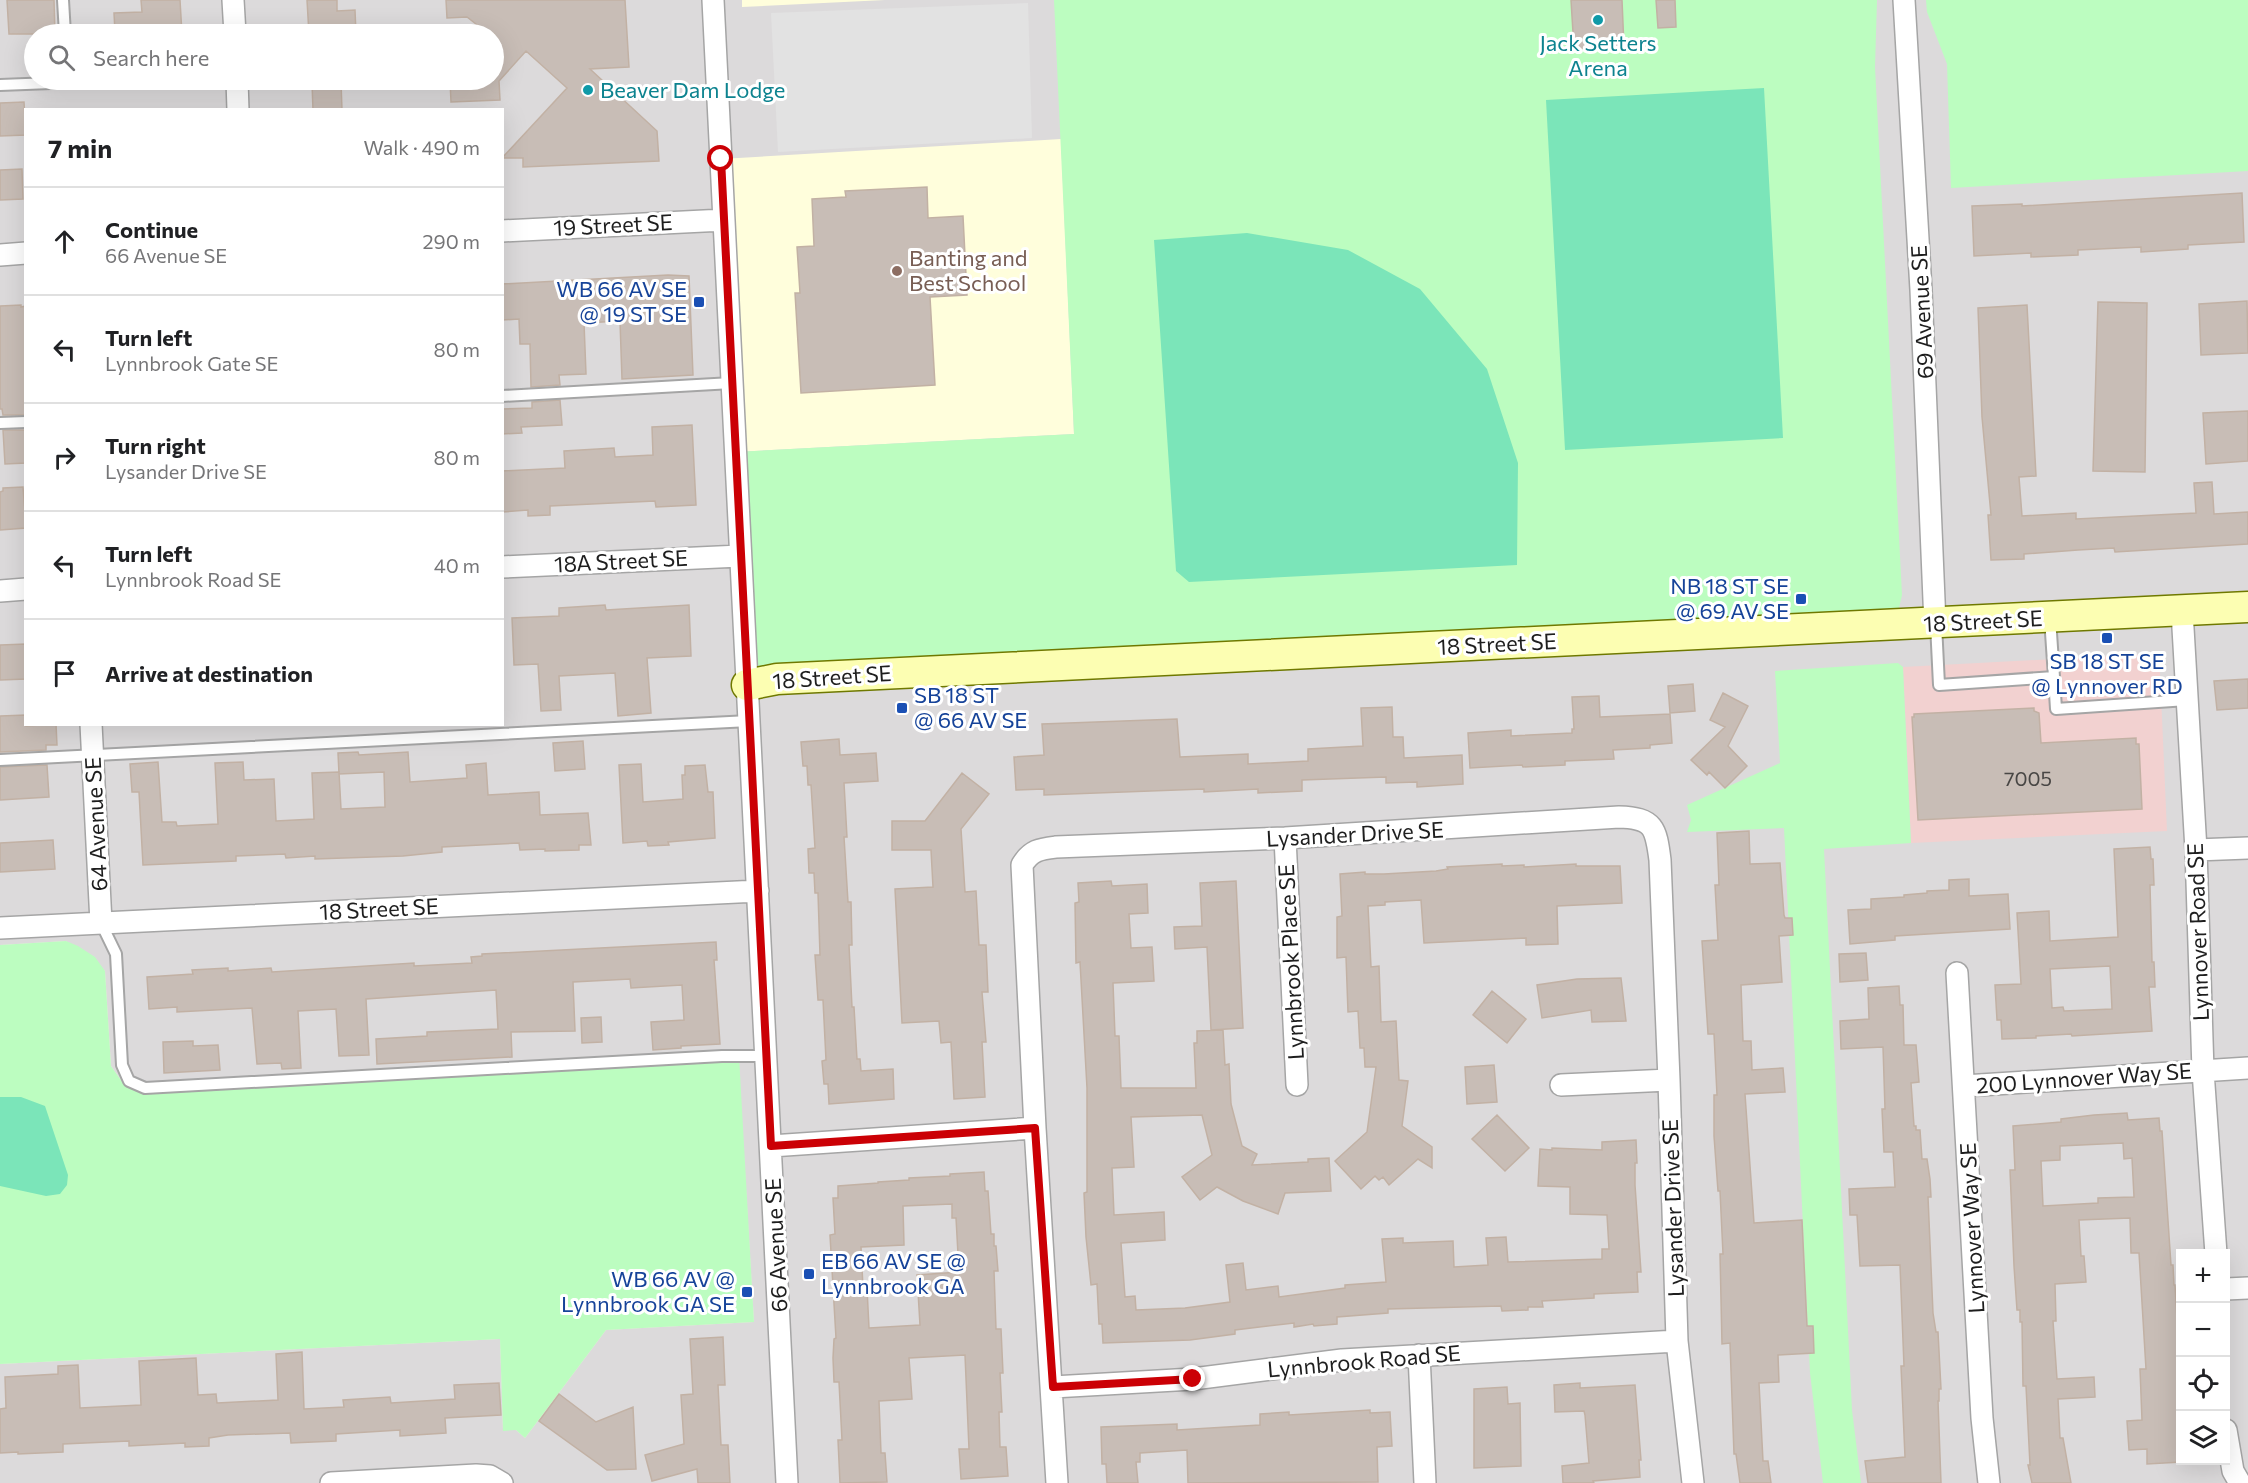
<!DOCTYPE html>
<html lang="en">
<head>
<meta charset="utf-8">
<style>
  body { margin:0; font-family:Commissioner,sans-serif; background:#f6f6f6; color:#202124 }
  .controls { position:absolute; right:18px; bottom:18px; display:grid; overflow:hidden; border-radius:0px; box-shadow:0 6px 24px #0002 }
  .controls button { width:54px; height:54px; display:grid; place-items:center; padding:0; border:0; border-bottom:2px solid #e0e0e0; background:#fff; color:#202124; font:30px sans-serif }
  .stop { position:absolute; width:18px; height:18px; margin:-14px; border:4px solid #cb0005; border-radius:50%; background:#fff }
  .stop.end { background:#cb0005; border-color:#fff; box-shadow:0 2px 6px #0008 }
  .list { margin:0; padding:0; list-style:none }
  h2 { display:flex; justify-content:space-between; align-items:center; height:78px; margin:0; padding:0 24px; font-size:26px }
  h2 small { font-size:20px; font-weight:400; color:#757577 }
  .list li { display:grid; grid-template-columns:39px 1fr auto; gap:18px; align-items:center; box-sizing:border-box; height:108px; padding:0 24px; border-top:2px solid #e0e0e0 }
  .list b { display:block; font-size:22px; white-space:nowrap }
  .list p { margin:0; font-size:20px; white-space:nowrap; color:#757577 }
  .list em { font-size:20px; font-style:normal; color:#757577 }
  .icon { flex:none; width:33px; height:33px; fill:none; stroke:currentColor; stroke-width:2; stroke-linecap:round; stroke-linejoin:round }
  .map { position:relative; flex:none; width:2248px; height:1483px; overflow:hidden }
  .search { position:absolute; background:#fff; box-shadow:0 6px 24px #0002; left:24px; top:24px; width:480px; height:66px; display:flex; align-items:center; gap:15px; box-sizing:border-box; padding:0 21px; border-radius:33px; color:#757577; font-size:22px }
  .panel { position:absolute; background:#fff; box-shadow:0 6px 24px #0002; left:24px; top:108px; width:480px; height:618px; border-radius:0px }
  .map>svg:first-child { display:block }
  .residential { fill:#dcdadb; fill-rule:evenodd }
  .commercial { fill:#f2d1d0 }
  .education { fill:#fffedc }
  .park { fill:#bcfdc0 }
  .pitch { fill:#7be5b9 }
  .parking { fill:#e2e2e2 }
  .building { fill:#c8bdb6; stroke:#c2b1a4; stroke-width:1.5; fill-rule:evenodd }
  .lines { fill:none; stroke-linecap:round; stroke-linejoin:round }
  .lane-casing { stroke:#a5a5a5; stroke-width:14 }
  .street-casing { stroke:#a5a5a5; stroke-width:24 }
  .secondary-casing { stroke:#6f7900; stroke-width:33 }
  .lane { stroke:#fff; stroke-width:10 }
  .street { stroke:#fff; stroke-width:21 }
  .secondary { stroke:#fcfeb2; stroke-width:30 }
  .route { stroke:#cb0005; stroke-width:8 }
  .culture-dot { fill:#0f9aa8; stroke:#fff; stroke-width:2 }
  .education-dot { fill:#8d6e63; stroke:#fff; stroke-width:2 }
  .transit-dot { fill:#1a4fb4; stroke:#fff; stroke-width:2 }
  .labels { text-anchor:middle; stroke-width:6; stroke-linejoin:round; paint-order:stroke }
  .number-label { font-size:20px; fill:#484644 }
  .culture-label { font-size:22px; fill:#0d838f; stroke:#fff }
  .street-label { font-size:22px; fill:#1e1e1e; stroke:#fff }
  .education-label { font-size:22px; fill:#785e54; stroke:#fff; text-anchor:start }
  .transit-label { font-size:22px; fill:#164399; stroke:#fff; text-anchor:end }
</style>
</head>
<body>
<div class="map">
<svg width="2248" height="1483" viewBox="0 0 2248 1483">
  <rect width="100%" height="100%" fill="#f0ebe3"/>
  <path class="residential" d="M0 0H2248V1483H0V1364L500 1339 503 1430H516L525 1438 606 1330 754 1322 738 1056 125 1086 111 1066 105 971 66 941 0 945ZM34 34H494V80H34ZM26 110H502V724H26ZM2180 1254H2226V1460H2180Z"/>
  <path class="commercial" d="M2148 654 2157 659 2160 673 2167 831 1911 843 1903 667Z"/>
  <path class="education" d="M742 0H885L742 7Z
    M1061 139 1074 434 735 452 721 159Z"/>
  <path class="park" d="M1054 0H1877L1875 67 1902 595 1895 626 747 685 735 452 1074 434Z
    M1926 0H2248V171L1951 188 1947 64 1927 12Z
    M1898 663 1903 667 1911 843 1824 849 1852 1410 1861 1483H1823L1810 1373 1784 828 1687 832 1691 820 1687 805 1780 763 1775 671Z
    M66 941 78 946 95 957 105 971 111 1066 125 1086 739 1056 754 1322 606 1330 525 1438 516 1430 503 1431 500 1339 0 1364V945Z"/>
  <path class="pitch" d="M1764 88 1783 438 1565 450 1546 100Z
    M1247 233 1348 250 1420 289 1487 369 1518 463 1517 565 1189 582 1176 571 1154 240Z
    M0 1097H21L45 1106 68 1175 67 1185 60 1194 46 1196 0 1186Z"/>
  <path class="parking" d="M1028 3 1032 138 778 152 771 13Z"/>
  <path class="building" d="M7 0H54L55 34H9Z
    M141 0H180L182 34H149V31L115 32 114 13 142 12Z
    M307 0H337V11L355 10 356 34H309Z
    M446 0H625L629 67 590 69 657 131 659 161 523 167V158H502L567 88 526 51 499 81 500 100 451 102 450 80H494V34H481V28L467 17 447 18Z
    M1571 0H1622L1624 47 1574 49Z
    M1656 0H1675L1676 27 1658 28Z
    M341 82 342 110H313L312 83Z
    M24 102 26 135 0 136V103Z
    M22 169 23 199 0 200V170Z
    M927 187 928 218 963 216 967 295 930 297 935 385 801 393 795 293H800L797 247 814 246 812 199 846 197 845 191Z
    M2242 193 2244 242 2188 245V249L2141 252V247L2078 250V255L2031 257V253L1974 256 1972 206 2022 204V206Z
    M668 275 689 276 693 375 622 379 620 321 584 323 586 374 559 375 560 385 531 387 530 344H520L519 319 502 320V284Z
    M2247 301 2248 353 2201 355 2199 304Z
    M2098 302 2147 303 2145 472 2093 471Z
    M21 305V307L26 306V415H3L2 409H0V306Z
    M2027 305 2036 476 2019 477 2022 516 2076 513V519L2196 513 2194 483 2212 482 2214 514 2248 512V544L2115 552 2114 548 2078 550 2024 554V559L1991 560 1988 515H1991L1982 417 1978 308Z
    M560 400 562 425 521 427 522 433 502 434V409L532 408V402Z
    M2248 411V461L2206 464 2203 413Z
    M692 425 696 505 656 507 655 501 550 506V515L528 516V510L502 512V471L565 468 564 451 614 448 615 457 653 455 652 427Z
    M3 430H26V463L5 464Z
    M23 487 26 528 0 530V492L3 491V488Z
    M605 605 606 610 689 605 691 656 647 658 651 713 618 716 615 673 559 676 561 710 541 711 538 664 514 665 512 618 559 616V608Z
    M26 644V679L0 680V645Z
    M2248 679V708L2217 710 2214 681Z
    M1693 684 1695 711 1670 713 1668 686Z
    M1723 693 1748 706 1728 746 1747 766 1725 788 1709 772 1707 775 1691 760 1725 727 1710 720Z
    M1599 696 1600 717 1670 714 1672 743 1650 745V748L1613 750 1614 759 1565 761V765L1523 767 1522 765 1470 768 1468 733 1511 730V736L1572 733V729H1574L1572 697Z
    M1392 707 1393 737H1403L1404 758 1462 755 1463 784 1417 787V782L1386 783V777L1302 780V791L1258 793V789L1204 792V789L1044 795V789L1016 790 1014 757 1044 755 1042 724 1177 719 1180 757 1248 754V764L1308 761V749L1363 746 1361 708Z
    M2034 708V711L2039 713 2041 743 2136 738V744H2139L2142 809 1918 820 1912 717H1914V714Z
    M26 715V726L56 724 57 745H46V750L0 752V716Z
    M839 739 840 755 876 753 878 781 844 783 847 837H844L848 902H851L852 945H849L852 1007H854L857 1059H860L861 1071 893 1069 894 1099 829 1104 828 1084H824L822 1061 826 1060 823 1000H818L815 955H820L818 893H815L814 873H809L808 849 815 848 811 785H808L807 766H803L801 742Z
    M583 741 585 769 555 771 553 743Z
    M358 752 359 755 408 752 410 782 467 778 466 765 486 763 488 795 539 792 540 815 588 813 591 845H579V850L545 851V849L520 850 519 843 442 847V852L403 856 315 859V856L286 858 285 854 236 856V861L143 865 139 792H132L130 764 158 762 162 822H176L177 826 218 824 215 763 243 762 244 780 274 779 276 821 314 819 312 773 339 772 341 809 385 807 384 772 339 774 338 753Z
    M641 764 643 802 683 799 682 775H685V766L705 765 708 792H713L715 838 668 842 669 845 648 846 647 841 623 843 619 765Z
    M47 765 49 797 0 800V767Z
    M962 773 989 794 961 829 965 892 976 891 979 945H986L988 992H982L986 1042H982L985 1097 954 1099 951 1042 941 1043 939 1021 902 1023 895 889 933 887 931 850H892V821H925Z
    M1749 831 1750 864 1780 863 1784 915 1785 918H1792L1793 935 1779 936 1782 982 1741 985 1743 1041H1751L1752 1070 1783 1068 1785 1092 1745 1094 1754 1223 1802 1220 1807 1326H1813L1814 1353 1778 1355 1779 1382 1759 1383 1763 1461H1768L1771 1483H1740L1736 1454H1734L1730 1343 1722 1344 1720 1254H1723L1720 1191H1718L1714 1136V1095H1717L1714 1034H1708L1702 941 1718 940 1715 885H1719L1717 833Z
    M53 840 55 869 0 872V843Z
    M2150 847 2151 859H2153L2154 885H2150L2152 962H2154L2155 987H2149L2152 1031 2072 1036 2071 1034 2036 1036V1038L2002 1039 2001 1020H1997L1995 985 2021 984 2017 913 2049 911 2050 941 2118 937 2114 849ZM2110 966 2112 1009 2064 1011 2063 1007 2052 1008 2050 969Z
    M1502 864V866L1524 865V867L1576 864V866H1620L1622 903 1557 906 1558 944 1526 945V938L1424 943 1421 900 1385 902V905L1368 906 1371 967 1379 966 1381 1022 1396 1021 1399 1080 1408 1081 1402 1126 1432 1147V1168L1418 1159 1389 1185 1383 1177 1379 1180 1375 1176 1361 1189 1335 1161 1367 1132 1376 1067H1365L1364 1048H1360L1358 1011 1348 1012 1346 957 1337 958V917L1342 916 1340 874 1365 872V874H1384L1436 871 1448 869 1447 867Z
    M1969 879V896L2008 894 2010 929 1895 936V940L1850 944 1848 910 1871 909V899L1904 897V895L1927 893V891L1949 890V880Z
    M1111 881 1112 886 1147 884 1148 913 1129 914 1131 948 1152 947 1154 981 1113 983 1115 1036H1119L1121 1088H1196L1194 1043H1197V1031L1223 1030 1225 1065 1229 1064 1231 1104 1242 1146 1257 1154 1252 1165 1308 1162V1159L1329 1158 1331 1191 1285 1193 1278 1214 1243 1201 1217 1187 1200 1200 1182 1177 1212 1155 1202 1115 1131 1117 1134 1167 1112 1168 1114 1215 1164 1212 1165 1240 1121 1243 1125 1297 1135 1296 1136 1310 1185 1308 1230 1302 1226 1265 1243 1263 1246 1290 1278 1286 1279 1297 1345 1288V1285L1386 1282 1382 1239 1403 1238V1243L1453 1241 1454 1267 1488 1265 1486 1238 1506 1237 1508 1262 1602 1259V1249H1609L1607 1215 1570 1214V1187L1538 1186 1540 1149 1552 1150V1148L1602 1150V1142L1636 1140 1637 1163H1635V1185L1641 1272H1637L1638 1292 1594 1294V1298L1542 1301 1543 1307H1528V1310L1502 1311 1501 1306 1388 1309V1313L1337 1317V1324L1314 1326 1313 1324 1294 1327V1323L1235 1330V1334L1190 1340 1103 1343 1102 1324H1099L1097 1284 1091 1285 1086 1237 1084 1193 1087 1192V1088L1080 962 1076 963 1075 903 1079 902 1078 883Z
    M1236 881 1243 1028 1211 1030 1207 947 1175 949 1174 927 1202 926 1200 883Z
    M716 942 717 960H714L720 1044 681 1046V1048L653 1050 651 1022 684 1020 682 985 631 988 630 979 573 982 575 1031 511 1032 512 1057 377 1064 376 1039 427 1036V1032L498 1029 496 990 366 999 369 1055 339 1056 336 1009 298 1011 301 1068 282 1069 281 1063 257 1064 252 1008 177 1012V1007L149 1009 147 977 193 974 192 970 228 968V971L271 968 272 972 414 963V966L472 963 471 957 482 956V954Z
    M1866 953 1868 980 1840 982 1839 954Z
    M1621 978 1626 1021 1592 1022 1591 1010 1542 1018 1537 985 1577 979Z
    M1899 986 1900 1005H1903L1904 1045H1916L1919 1082 1911 1083 1914 1126H1916V1130H1920L1922 1159H1927L1930 1179 1931 1197H1928L1933 1313 1936 1332H1938L1941 1389H1939V1401H1938L1941 1483H1868L1865 1461 1905 1457 1901 1366H1904L1900 1265 1860 1266 1857 1215H1850L1849 1189 1895 1187 1893 1152H1884L1882 1109H1885L1883 1047 1841 1049 1840 1021 1869 1019 1868 988Z
    M1492 991 1526 1019 1507 1043 1473 1015Z
    M601 1017 602 1042 582 1043 581 1018Z
    M193 1041V1046L218 1045 220 1070 164 1073 163 1042Z
    M1494 1065 1497 1102 1467 1104 1465 1067Z
    M2127 1113 2128 1120 2159 1118 2160 1131H2162L2171 1265H2173L2174 1285H2175L2181 1388 2178 1405 2181 1462 2147 1464V1449L2129 1450 2127 1421 2142 1420 2140 1369H2146L2139 1253H2131L2130 1218 2079 1220 2081 1256H2084L2086 1282 2055 1284 2056 1321H2053L2057 1379 2094 1377 2095 1397 2058 1399 2060 1438H2063L2071 1483H2032L2028 1465H2030L2026 1386H2023L2022 1322H2020V1310H2017L2014 1266 2010 1170H2015L2013 1126 2061 1122V1119L2094 1115ZM2123 1143 2124 1159 2132 1158 2134 1197 2098 1198V1203L2043 1206 2041 1161 2060 1160V1146Z
    M1497 1115 1529 1148 1505 1171 1472 1139Z
    M984 1172 985 1191H988L991 1234H994V1246H996L998 1271H994L996 1329H1001L1003 1373H1000L1002 1412H999L1000 1447H1006L1008 1476 961 1479 959 1449H969L965 1355 909 1358 912 1399 879 1401 881 1453H885L887 1482 840 1483 838 1440H842L839 1382H834L833 1358 834 1339 836 1338 830 1235 835 1234 833 1198H838V1186L878 1183V1182L909 1180V1178L950 1176V1174ZM952 1204V1218H956L959 1272 917 1275 920 1325 869 1328 867 1288H863L861 1247 904 1245 903 1206Z
    M723 1337 725 1385H718L721 1445H728L730 1483H698L697 1469 652 1481 645 1455 684 1444 681 1395 693 1394 690 1339Z
    M302 1352 304 1409 344 1407 343 1400 390 1397 391 1403 455 1399 454 1385 499 1383 501 1415 445 1418 446 1433 400 1436V1430L336 1434V1441L291 1443 290 1433 228 1435 209 1438V1446L185 1447V1443L129 1446V1441L63 1444V1452L18 1454V1452L0 1453V1409L6 1408 5 1377 58 1374V1366L78 1365 80 1408 141 1405 139 1361 196 1358 198 1395 216 1394 217 1403 278 1400 276 1354Z
    M1580 1383V1388L1635 1385 1641 1460H1639L1640 1477 1593 1481 1594 1483H1563L1562 1466 1589 1463 1585 1415 1584 1411 1555 1412 1554 1385Z
    M1507 1387 1508 1404 1520 1403 1521 1466 1474 1468V1389Z
    M559 1394 596 1422 633 1407 636 1469 607 1470 539 1421Z
    M1370 1410V1413L1390 1412 1392 1446 1377 1447 1378 1482 1188 1483 1187 1450 1140 1453V1462H1136L1138 1483H1107L1106 1464H1102L1101 1427 1177 1424V1430L1260 1425V1414L1289 1412V1415Z"/>
  <g class="lines">
    <defs>
      <path id="lane" d="M63 0 65 34
        M0 85 129 80
        M502 396 732 383
        M0 423 26 422
        M2050 618 2054 677
        M1936 624 1939 685 2054 677 2056 709 2187 700
        M0 760 749 721
        M101 923 116 954 122 1065 129 1081 145 1088 722 1056H766"/>
      <path id="street" d="M233 0 235 34
        M713 0 787 1483
        M1904 0 1921 290 1935 624
        M237 80 238 110
        M502 231 724 220
        M0 255 26 253
        M502 567 740 556
        M0 591 26 589
        M2182 611 2196 850 2203 1071 2216 1254
        M91 724 101 923
        M1285 838 1297 1085
        M2196 850 2248 848
        M0 928 758 891
        M1957 973 1982 1418 1989 1483
        M1561 1085 1669 1080
        M1964 1086 2248 1068
        M771 1146 1035 1128
        M2226 1289 2248 1288
        M1419 1355 1425 1483
        M1053 1387 1193 1379 1342 1360 1677 1341
        M2226 1430 2233 1471 2240 1483
        M331 1483 476 1475 490 1476 502 1483
        M1057 1483 1035 1128 1022 865C1031 850 1040 849 1056 847L1285 838 1619 817C1654 818 1656 828 1660 860L1669 1080 1677 1341 1693 1483"/>
      <path id="secondary" d="M747 685 777 679 2248 607"/>
    </defs>
    <use href="#lane" class="lane-casing"/>
    <use href="#street" class="street-casing"/>
    <use href="#secondary" class="secondary-casing"/>
    <use href="#lane" class="lane"/>
    <use href="#street" class="street"/>
    <use href="#secondary" class="secondary"/>
  </g>
  <g class="lines">
    <path class="route" d="M721 159 771 1146 1035 1128 1053 1387 1193 1379"/>
  </g>
  <g class="culture-dot">
    <circle cx="1598" cy="20" r="6"/>
    <circle cx="588" cy="90" r="6"/>
  </g>
  <circle class="education-dot" cx="897" cy="271" r="6"/>
  <g class="transit-dot">
    <rect x="693" y="296" width="12" height="12" rx="3"/>
    <rect x="1795" y="593" width="12" height="12" rx="3"/>
    <rect x="2101" y="632" width="12" height="12" rx="3"/>
    <rect x="896" y="702" width="12" height="12" rx="3"/>
    <rect x="803" y="1268" width="12" height="12" rx="3"/>
    <rect x="741" y="1286" width="12" height="12" rx="3"/>
  </g>
  <g class="labels">
    <g class="number-label">
      <text x="2028" y="786">7005</text>
    </g>
    <g class="culture-label">
      <text x="1598" y="51">Jack Setters<tspan x="1598" dy="25">Arena</tspan></text>
      <text x="600" y="98" text-anchor="start">Beaver Dam Lodge</text>
    </g>
    <g class="street-label">
      <text transform="translate(613 225) rotate(-3)" y="8">19 Street SE</text>
      <text transform="translate(1922 312) rotate(-93)" y="8">69 Avenue SE</text>
      <text transform="translate(621 561) rotate(-3)" y="8">18A Street SE</text>
      <text transform="translate(1983 621) rotate(-3)" y="8">18 Street SE</text>
      <text transform="translate(1497 644) rotate(-3)" y="8">18 Street SE</text>
      <text transform="translate(832 677) rotate(-4)" y="8">18 Street SE</text>
      <text transform="translate(96 824) rotate(-93)" y="8">64 Avenue SE</text>
      <text transform="translate(1355 834) rotate(-3)" y="8">Lysander Drive SE</text>
      <text transform="translate(379 909) rotate(-3)" y="8">18 Street SE</text>
      <text transform="translate(2198 932) rotate(-92)" y="8">Lynnover Road SE</text>
      <text transform="translate(1291 962) rotate(-93)" y="8">Lynnbrook Place SE</text>
      <text transform="translate(2084 1078) rotate(-4)" y="8">200 Lynnover Way SE</text>
      <text transform="translate(1673 1208) rotate(-92)" y="8">Lysander Drive SE</text>
      <text transform="translate(1972 1228) rotate(-93)" y="8">Lynnover Way SE</text>
      <text transform="translate(776 1245) rotate(-93)" y="8">66 Avenue SE</text>
      <text transform="translate(1364 1361) rotate(-5)" y="8">Lynnbrook Road SE</text>
    </g>
    <g class="education-label">
      <text x="909" y="266">Banting and<tspan x="909" dy="25">Best School</tspan></text>
    </g>
    <g class="transit-label">
      <text x="687" y="297">WB 66 AV SE<tspan x="687" dy="25">@ 19 ST SE</tspan></text>
      <text x="1789" y="594">NB 18 ST SE<tspan x="1789" dy="25">@ 69 AV SE</tspan></text>
      <text x="2107" y="669" text-anchor="middle">SB 18 ST SE<tspan x="2107" dy="25">@ Lynnover RD</tspan></text>
      <text x="914" y="703" text-anchor="start">SB 18 ST<tspan x="914" dy="25">@ 66 AV SE</tspan></text>
      <text x="821" y="1269" text-anchor="start">EB 66 AV SE @<tspan x="821" dy="25">Lynnbrook GA</tspan></text>
      <text x="735" y="1287">WB 66 AV @<tspan x="735" dy="25">Lynnbrook GA SE</tspan></text>
    </g>
  </g>
</svg>
<div class="controls">
<button>+</button>
<button>−</button>
<button><svg class="icon" aria-label="locate" viewBox="0 0 24 24"><circle cx="12" cy="12" r="6"/><path d="M12 2v4M12 18v4M2 12h4M18 12h4"/></svg></button>
<button><svg class="icon" aria-label="layers" viewBox="0 0 24 24"><path d="M12 4l9 5-9 5-9-5zM3 14l9 5 9-5"/></svg></button>
</div>
<div class="stop" style="left:721px;top:159px"></div>
<div class="stop end" style="left:1193px;top:1379px"></div>
<div class="search"><svg class="icon" aria-label="search" viewBox="0 0 24 24"><circle cx="10" cy="10" r="6"/><path d="M15 15l6 6"/></svg>Search here</div>
<section class="panel">
<h2>7 min<small>Walk · 490 m</small></h2>
<ul class="list">
<li><svg class="icon" aria-label="ahead" viewBox="0 0 24 24"><path d="M12 20V5M6 11l6-6 6 6"/></svg><div><b>Continue</b><p>66 Avenue SE</p></div><em>290 m</em></li>
<li><svg class="icon" aria-label="left" viewBox="0 0 24 24"><path d="M17 20v-9H6M10 6l-5 5 5 5"/></svg><div><b>Turn left</b><p>Lynnbrook Gate SE</p></div><em>80 m</em></li>
<li><svg class="icon" aria-label="right" viewBox="0 0 24 24"><path d="M7 20v-9h11M14 6l5 5-5 5"/></svg><div><b>Turn right</b><p>Lysander Drive SE</p></div><em>80 m</em></li>
<li><svg class="icon" aria-label="left" viewBox="0 0 24 24"><path d="M17 20v-9H6M10 6l-5 5 5 5"/></svg><div><b>Turn left</b><p>Lynnbrook Road SE</p></div><em>40 m</em></li>
<li><svg class="icon" aria-label="arrive" viewBox="0 0 24 24"><path d="M6 21V4h12l-3 4 3 4H6"/></svg><div><b>Arrive at destination</b></div></li>
</ul>
</section>
</div>
</body>
</html>
